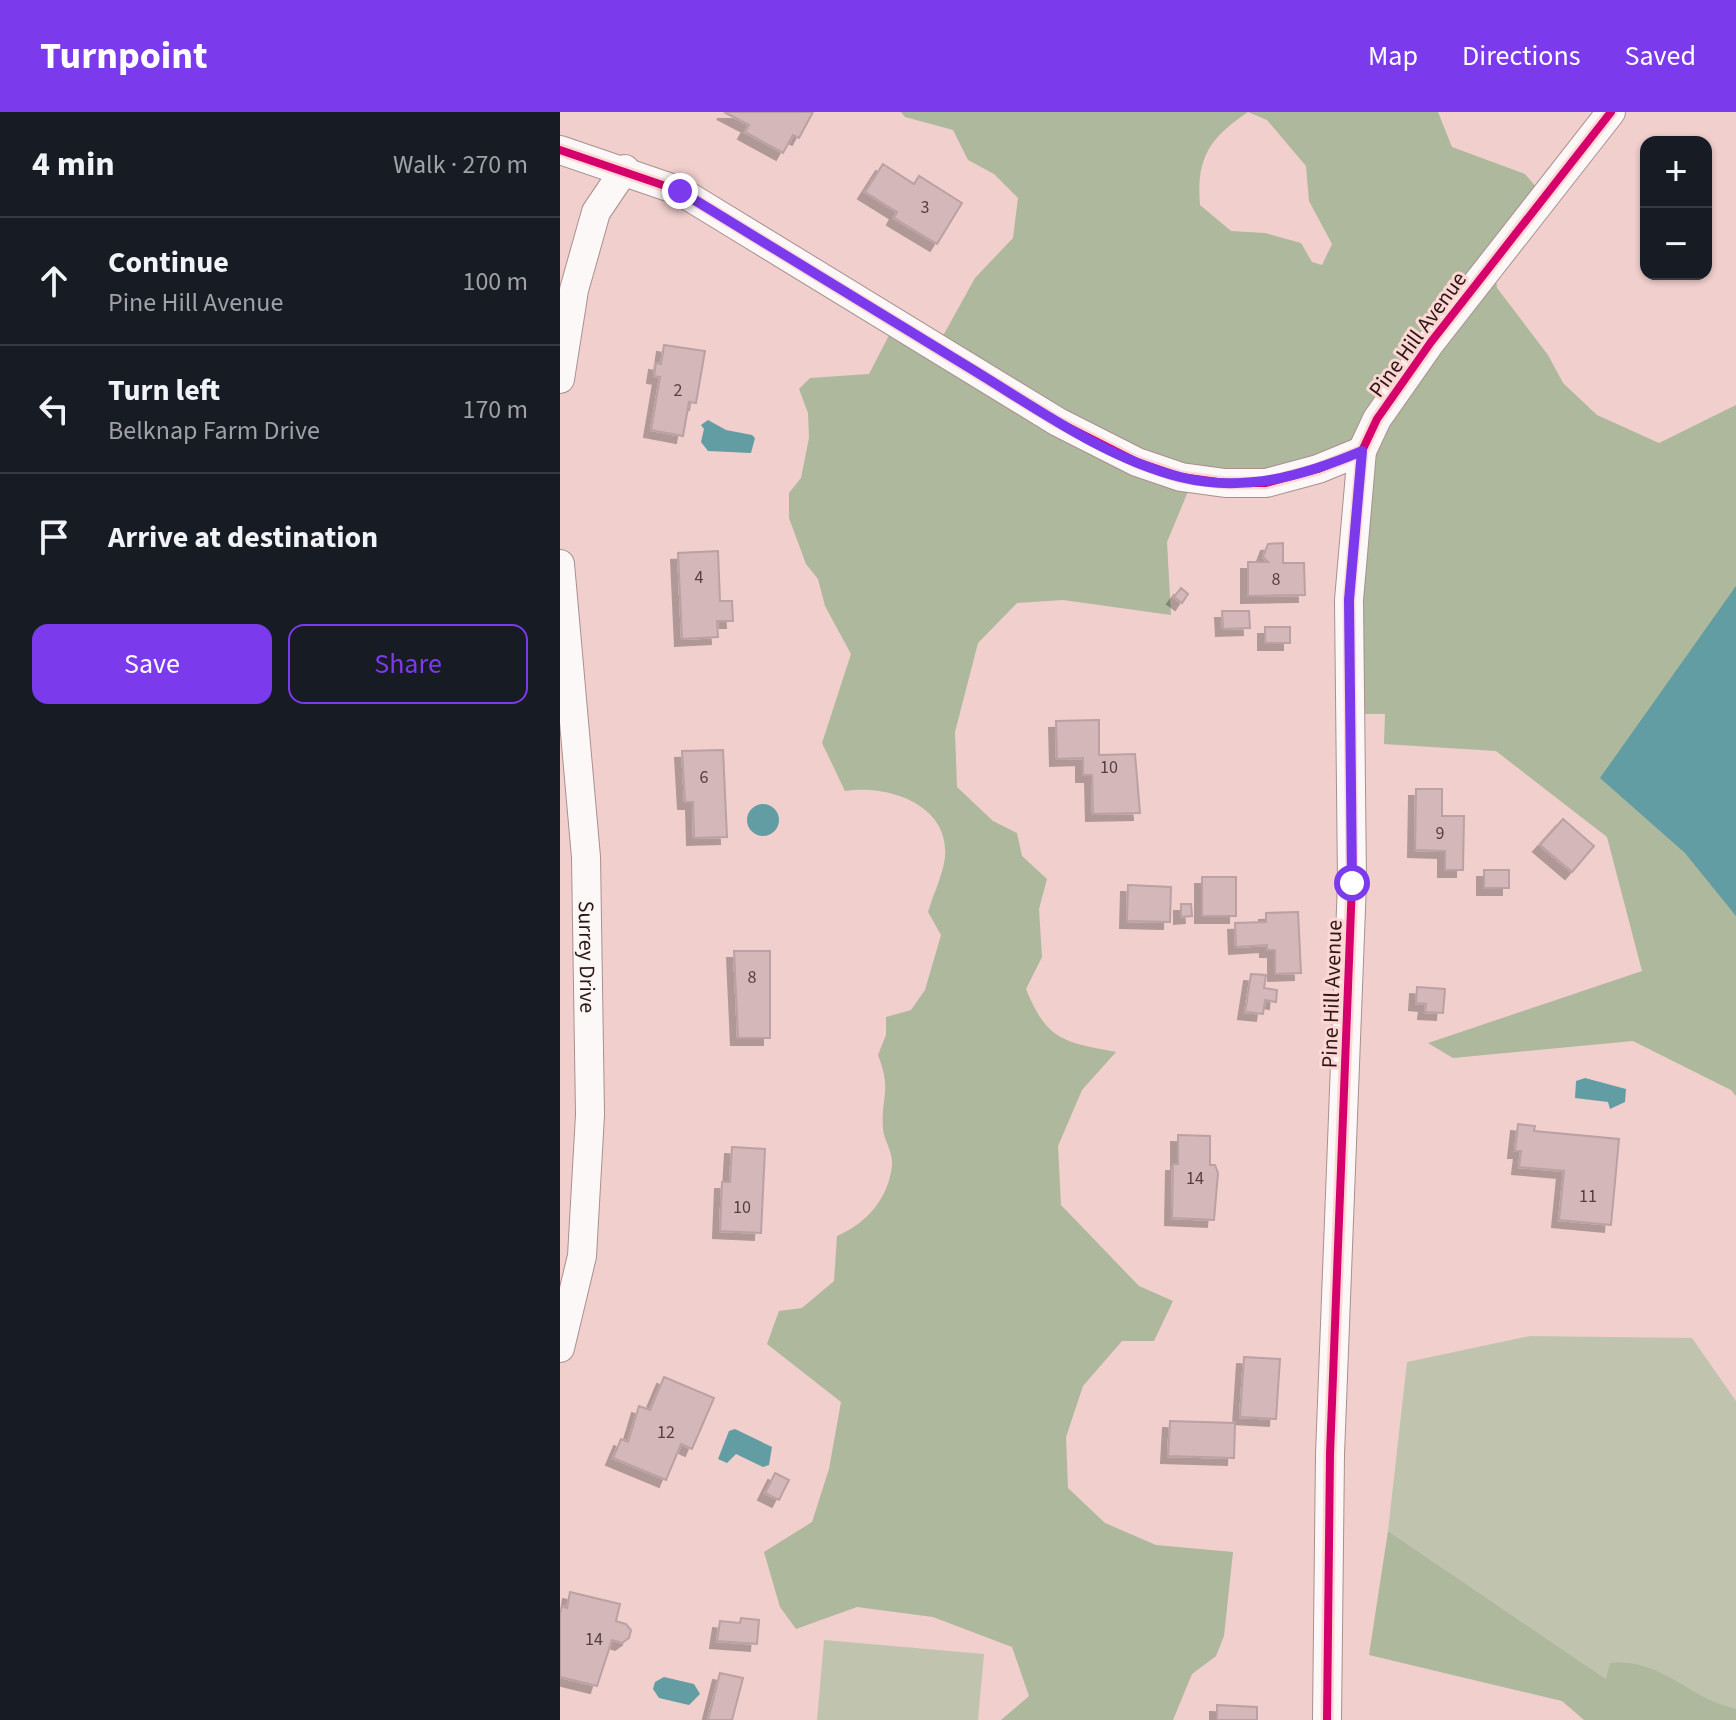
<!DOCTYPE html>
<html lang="en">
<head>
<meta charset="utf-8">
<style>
  body { margin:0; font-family:"Source Sans 3",sans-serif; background:#20242c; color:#f1f3f6 }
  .controls { position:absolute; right:24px; top:24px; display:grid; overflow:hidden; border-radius:16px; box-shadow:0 2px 6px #0004 }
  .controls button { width:72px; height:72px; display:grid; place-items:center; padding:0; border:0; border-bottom:2px solid #363941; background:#171b24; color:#f1f3f6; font:40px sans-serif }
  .stop { position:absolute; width:24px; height:24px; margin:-18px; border:6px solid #7c3aed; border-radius:50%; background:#fff }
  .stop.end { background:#7c3aed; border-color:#fff; box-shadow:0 2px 8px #0008 }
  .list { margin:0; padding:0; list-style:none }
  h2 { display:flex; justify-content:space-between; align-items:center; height:104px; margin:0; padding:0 32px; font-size:34px }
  h2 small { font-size:26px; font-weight:400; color:#9ea1a6 }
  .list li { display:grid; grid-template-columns:52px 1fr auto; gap:24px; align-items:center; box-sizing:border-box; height:128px; padding:0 32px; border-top:2px solid #363941 }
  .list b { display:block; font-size:30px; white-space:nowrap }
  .list p { margin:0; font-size:26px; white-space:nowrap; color:#9ea1a6 }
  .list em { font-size:26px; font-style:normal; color:#9ea1a6 }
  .actions { display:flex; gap:16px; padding:24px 32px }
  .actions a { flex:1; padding:18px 0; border:2px solid #7c3aed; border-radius:16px; text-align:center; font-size:28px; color:#7c3aed }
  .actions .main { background:#7c3aed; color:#fff }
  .icon { flex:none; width:44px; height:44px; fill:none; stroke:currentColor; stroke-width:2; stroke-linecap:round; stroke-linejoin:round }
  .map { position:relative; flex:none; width:1176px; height:1608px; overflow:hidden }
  header { display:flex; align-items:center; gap:48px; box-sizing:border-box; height:112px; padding:0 40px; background:#7c3aed; color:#fff }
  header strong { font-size:38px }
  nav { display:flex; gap:44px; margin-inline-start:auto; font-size:28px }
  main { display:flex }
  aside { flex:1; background:#171b24 }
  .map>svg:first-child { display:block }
  .green { fill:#c0c4af }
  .forest { fill:#adb89d; fill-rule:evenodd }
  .water { fill:#619da2 }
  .building { fill:#d3b7b9; stroke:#bba1a3; stroke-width:2; filter:url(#shadow) }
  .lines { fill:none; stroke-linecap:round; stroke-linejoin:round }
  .minor-casing { stroke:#a9908f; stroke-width:30 }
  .minor { stroke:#fdf8f8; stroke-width:28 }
  .cycleway-casing { stroke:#fcd7d3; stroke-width:13 }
  .cycleway { stroke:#d6006c; stroke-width:8 }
  .route { stroke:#7c3aed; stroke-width:10 }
  .labels { text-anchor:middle; stroke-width:6; stroke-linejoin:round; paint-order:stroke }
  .number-label { font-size:18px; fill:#563f3f }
  .street-label { font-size:22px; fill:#2d1716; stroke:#fcd7d3 }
</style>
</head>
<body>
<header>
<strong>Turnpoint</strong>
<nav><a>Map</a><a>Directions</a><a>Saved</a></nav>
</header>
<main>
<aside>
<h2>4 min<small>Walk · 270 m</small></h2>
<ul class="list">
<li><svg class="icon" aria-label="ahead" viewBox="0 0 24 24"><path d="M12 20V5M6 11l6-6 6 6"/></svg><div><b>Continue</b><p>Pine Hill Avenue</p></div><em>100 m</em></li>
<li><svg class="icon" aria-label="left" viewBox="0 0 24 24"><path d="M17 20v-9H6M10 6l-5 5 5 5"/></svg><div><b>Turn left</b><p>Belknap Farm Drive</p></div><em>170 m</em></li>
<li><svg class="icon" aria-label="arrive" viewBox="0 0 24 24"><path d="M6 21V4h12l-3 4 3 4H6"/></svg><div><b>Arrive at destination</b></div></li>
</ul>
<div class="actions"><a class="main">Save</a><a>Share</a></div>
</aside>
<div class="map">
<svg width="1176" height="1608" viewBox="0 0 1176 1608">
  <defs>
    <filter id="shadow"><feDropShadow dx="-7" dy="7" stdDeviation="0" flood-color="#0004"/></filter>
  </defs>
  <rect width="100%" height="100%" fill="#f0cfcd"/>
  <path class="green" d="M970 1224 1132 1226 1176 1289V1608L1046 1567 828 1419 847 1250Z
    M264 1528 424 1542 418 1608H257Z"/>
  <path class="forest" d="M341 0H878L892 35 965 62 984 84 935 159 937 176 988 243 1003 271 1037 303 1099 331 1176 293V984L1171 978 1073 929 893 946 868 931 1082 859 1047 725 936 639 824 632 825 602H802L793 349 744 357 634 365 607 430 611 503 503 488 457 491 418 531 395 620 397 675 433 709 457 721 462 744 487 767 479 797 482 845 466 877C487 929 504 930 556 940L522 978 498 1034 501 1093 579 1174 613 1189 594 1229H562L523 1274 506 1325 508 1376 545 1411 596 1433 673 1440 664 1524 656 1544 632 1562 613 1608H441L469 1584 452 1535 373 1505 297 1495 236 1517 220 1495 204 1440 252 1410 269 1357 281 1290 207 1232 219 1199 242 1196 274 1169 277 1124C306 1112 329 1086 332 1053 333 1039 324 1029 323 1017 321 983 332 979 318 943L326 923V905L351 898 365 878 381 823 368 800C373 783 383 763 385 745 390 692 327 672 285 679L262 631 291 542 265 494 258 467 246 452 229 406V381L241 366 249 326 248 301 239 277 250 266 309 262 339 204 375 223 384 222 415 166 453 126 458 86 434 62 408 48 393 18 345 5ZM688 0 707 8 746 54 749 89 772 132 762 153 752 150 741 131 705 121 671 119 640 93C636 45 650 26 688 0Z
    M828 1419 1046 1567 1050 1551C1102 1546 1129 1587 1176 1597V1608H1024L1002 1589 809 1543Z"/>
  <path class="water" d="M148 308 166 318 192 323 195 326 191 341 148 339 141 330 144 317 141 313Z
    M1176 474V804L1125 741 1040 666Z
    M187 708a16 16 0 1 1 32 0a16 16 0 1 1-32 0Z
    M1025 966 1066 977 1065 990 1050 997 1048 990 1015 986 1016 969Z
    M175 1317 212 1335 209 1353 203 1355 176 1342 167 1351 158 1347 169 1319Z
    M104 1565 134 1572 140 1582 129 1593 99 1586 93 1577 95 1570Z"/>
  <path class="building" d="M164 0H253L239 26 233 23 223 41 185 20 189 13Z
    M323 52 354 72 359 64 402 91 377 132 334 106 337 100 305 80Z
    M104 233 145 239 136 291 129 290 123 324 91 318 100 265 94 264 96 251 101 252Z
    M723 431V451H744L745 483 688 484V450H708L703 445 708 432Z
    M158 439 160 489H172L173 509H157L158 525 122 527 118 441Z
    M621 476 628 482 622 491 614 485Z
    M662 499H689L690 516 663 517Z
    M705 515H730V531H705Z
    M539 608V643L575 642 580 701 533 702 532 663H523V646L497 647 496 609Z
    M163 638 167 725 134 726 133 690H125L122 639Z
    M856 677H882V704H904L903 758H885V739L855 738Z
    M1003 707 1034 734 1012 760 980 733Z
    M924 758H949V776H924Z
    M642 765H676V804H642Z
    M568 773 611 775 610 810 567 809Z
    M621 792H631L632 804 621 805Z
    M738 800 741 861 715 862V838H707V833L676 835 675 811 706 810V801Z
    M174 839H210V926H178Z
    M691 862 706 863 704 876 717 878 716 890 705 888 703 902 685 900Z
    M857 875 885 877 883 901 865 900 866 892 856 891Z
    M958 1012 975 1014 974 1019 1059 1027 1051 1113 999 1108 1004 1059 959 1055 961 1039H955Z
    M618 1023 650 1024V1053H655L658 1061 654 1108 612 1106 613 1052H618Z
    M172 1035 205 1037 201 1121 160 1119 162 1070H170Z
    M684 1245 720 1247 716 1307 680 1305Z
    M104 1265 154 1286 132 1337 121 1332 106 1368 53 1346 61 1327 68 1330 79 1294 90 1298Z
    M610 1309 675 1311 674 1346 608 1344Z
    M215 1361 229 1368 219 1388 205 1381Z
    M10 1480 60 1492 56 1509 66 1512 71 1518 69 1526 62 1531 52 1528 37 1574 0 1565V1502L2 1494 7 1496Z
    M181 1506 199 1508 197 1532 157 1529 160 1509 180 1511Z
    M160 1561 183 1566 172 1608H148Z
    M657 1593 697 1595V1608H657Z"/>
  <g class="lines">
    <defs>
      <g id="minor">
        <path d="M0 38 120 79 498 310 577 350 621 365 665 371H706L758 357 802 339"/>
        <path d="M0 267 14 178 36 100 65 57"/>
        <path id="s1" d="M0 452 26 745 30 1003 22 1144 0 1236"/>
        <path d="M767 1608 770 1342 792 771 789 488 802 339 817 307 871 230 1051 0"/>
      </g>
    </defs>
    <use href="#minor" class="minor-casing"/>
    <use href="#minor" class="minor"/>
    <defs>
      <path id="cycleway" d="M0 38 120 79 498 310 577 350 621 365 665 371H706L758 357 802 339
        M767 1608 770 1342 792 771 789 488 802 339 817 307 871 230 1051 0"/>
    </defs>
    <use href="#cycleway" class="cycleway-casing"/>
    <use href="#cycleway" class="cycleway"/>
  </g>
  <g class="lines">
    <path class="route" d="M120 79C217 138 314 197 410 256 476 296 545 346 620 365 684 381 743 364 802 339L789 488 792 771"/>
  </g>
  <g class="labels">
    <g class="number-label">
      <text x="365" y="101">3</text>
      <text x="118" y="284">2</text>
      <text x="139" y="471">4</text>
      <text x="716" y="473">8</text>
      <text x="549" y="661">10</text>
      <text x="144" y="671">6</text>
      <text x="880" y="727">9</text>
      <text x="192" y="871">8</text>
      <text x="635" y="1072">14</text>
      <text x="1028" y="1090">11</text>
      <text x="182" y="1101">10</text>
      <text x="106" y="1326">12</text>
      <text x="34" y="1533">14</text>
    </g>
    <g class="street-label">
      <text transform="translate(857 222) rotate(-54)" y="8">Pine Hill Avenue</text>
      <text dy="8" stroke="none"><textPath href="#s1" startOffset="394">Surrey Drive</textPath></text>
      <text transform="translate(771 882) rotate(-88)" y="8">Pine Hill Avenue</text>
    </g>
  </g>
</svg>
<div class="controls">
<button>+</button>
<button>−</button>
</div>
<div class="stop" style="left:792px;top:771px"></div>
<div class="stop end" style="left:120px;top:79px"></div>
</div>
</main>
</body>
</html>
